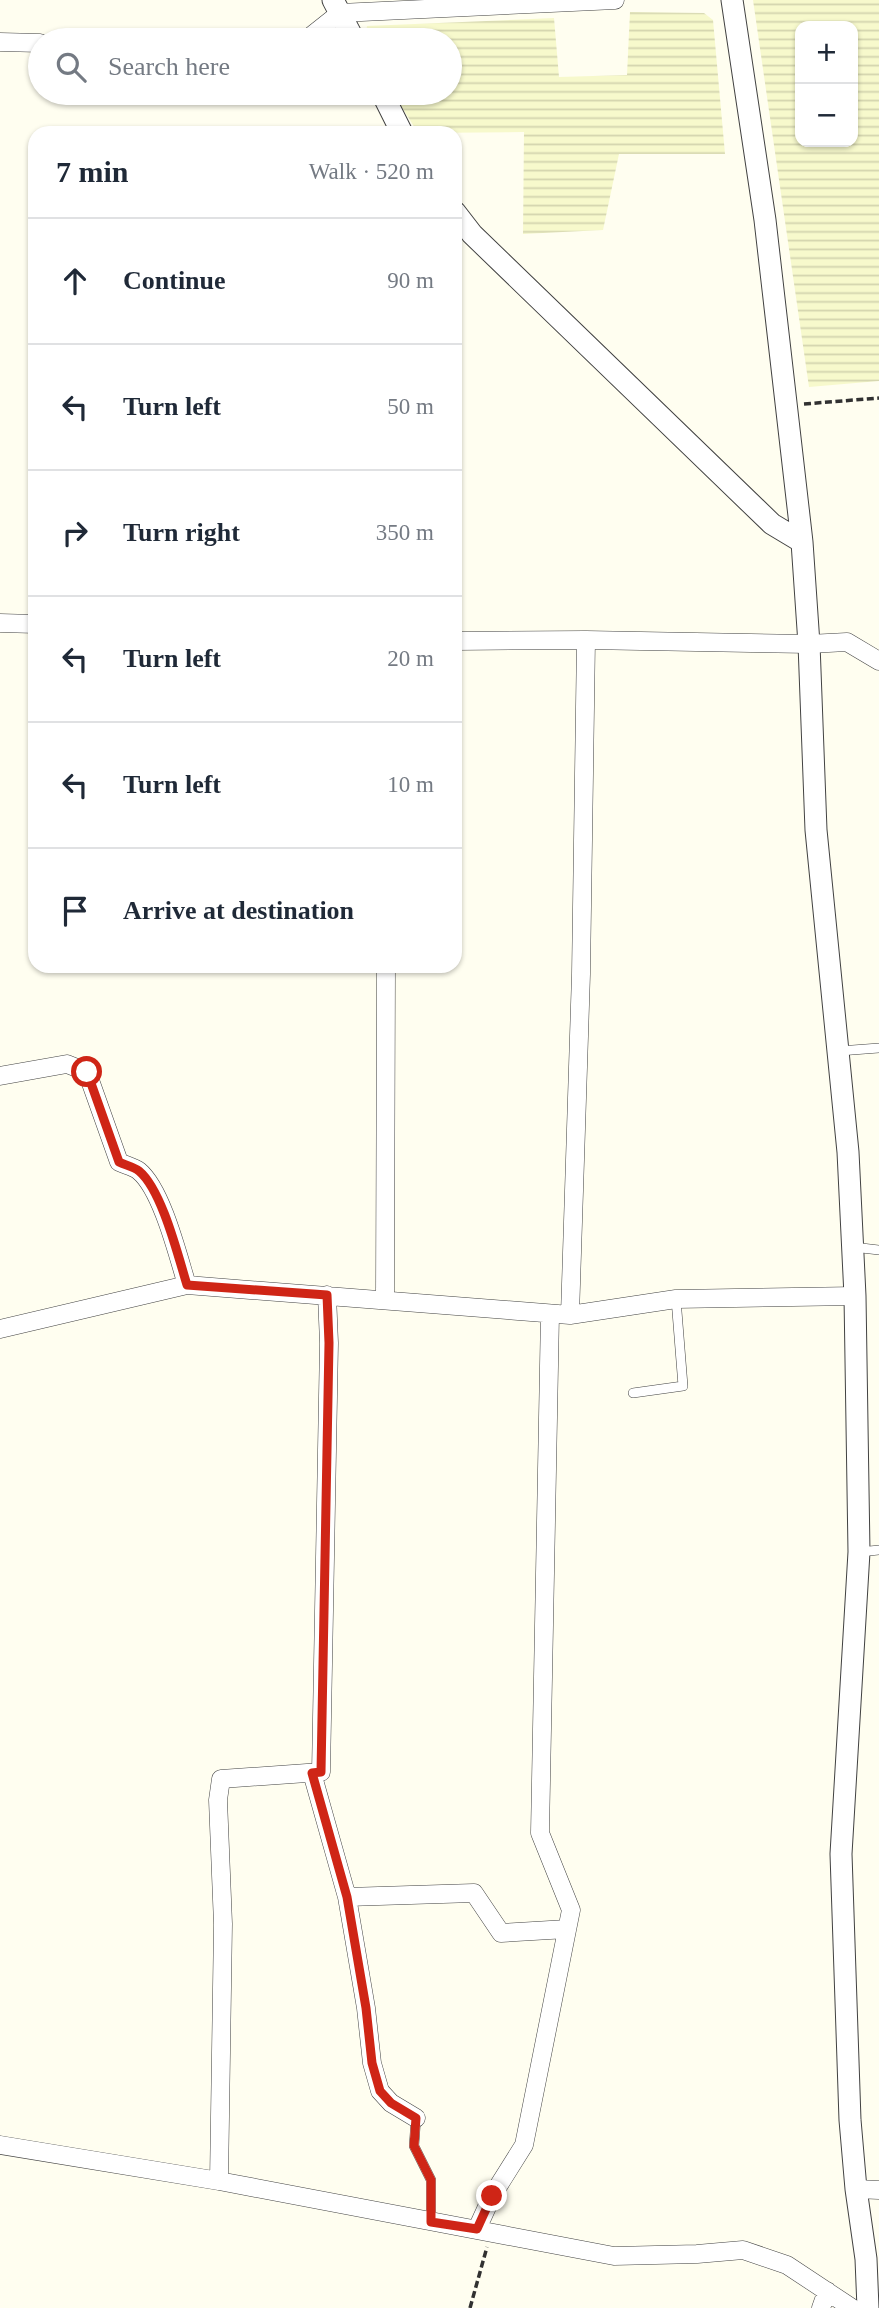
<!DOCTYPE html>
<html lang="en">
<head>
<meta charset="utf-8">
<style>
  body { margin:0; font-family:"Times New Roman",serif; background:#f6f6f7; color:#1f2937 }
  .controls { position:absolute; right:21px; top:21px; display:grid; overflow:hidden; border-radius:14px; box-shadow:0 2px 5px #0004 }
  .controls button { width:63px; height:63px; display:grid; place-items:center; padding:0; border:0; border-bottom:2px solid #e0e1e3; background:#fff; color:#1f2937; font:35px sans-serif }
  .stop { position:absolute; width:21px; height:21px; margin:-16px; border:5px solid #cf2516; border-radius:50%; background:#fff }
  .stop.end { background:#cf2516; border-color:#fff; box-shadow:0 2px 7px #0008 }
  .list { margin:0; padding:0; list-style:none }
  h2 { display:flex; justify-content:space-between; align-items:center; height:91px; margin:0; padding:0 28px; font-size:30px }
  h2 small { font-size:23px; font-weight:400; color:#747a83 }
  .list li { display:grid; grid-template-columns:46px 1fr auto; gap:21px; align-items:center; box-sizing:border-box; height:126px; padding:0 28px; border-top:2px solid #e0e1e3 }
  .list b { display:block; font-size:26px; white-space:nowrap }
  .list em { font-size:23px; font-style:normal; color:#747a83 }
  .icon { flex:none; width:38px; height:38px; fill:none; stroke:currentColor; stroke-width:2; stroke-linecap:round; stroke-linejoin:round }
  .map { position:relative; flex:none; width:879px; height:2308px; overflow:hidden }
  .search { position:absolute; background:#fff; box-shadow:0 2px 5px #0004; left:28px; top:28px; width:434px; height:77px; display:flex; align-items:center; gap:18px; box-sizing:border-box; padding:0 24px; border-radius:38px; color:#747a83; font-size:26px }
  .panel { position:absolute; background:#fff; box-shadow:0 2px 5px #0004; left:28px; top:126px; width:434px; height:847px; border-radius:21px }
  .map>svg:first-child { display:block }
  .farmland { fill:url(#farmland-rules); fill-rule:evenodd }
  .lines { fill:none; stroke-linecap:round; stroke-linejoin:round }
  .service-casing { stroke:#424242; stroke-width:10 }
  .minor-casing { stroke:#424242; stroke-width:19 }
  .tertiary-casing { stroke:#424242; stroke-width:23 }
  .path { stroke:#313131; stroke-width:3.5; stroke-dasharray:7 3.5; stroke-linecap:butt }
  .service { stroke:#fff; stroke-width:9 }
  .minor { stroke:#fff; stroke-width:18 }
  .tertiary { stroke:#fff; stroke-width:21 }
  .route { stroke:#cf2516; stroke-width:9 }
</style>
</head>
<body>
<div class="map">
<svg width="879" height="2308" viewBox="0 0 879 2308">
  <defs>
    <pattern id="farmland-rules" width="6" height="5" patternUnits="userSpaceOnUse" patternTransform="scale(1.75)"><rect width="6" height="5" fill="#f7f9cc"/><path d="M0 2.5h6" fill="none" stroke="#d3d4ae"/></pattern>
  </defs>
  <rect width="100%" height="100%" fill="#fffef0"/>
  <path class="farmland" d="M753 0H879V381L809 387ZM800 26H853V142H800Z
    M630 12 704 13 713 20 725 154H619L603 230 523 234 524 132 418 133 393 93H450V40H365L367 26 554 18 559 77 627 75Z"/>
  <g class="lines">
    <defs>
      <path id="service" d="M839 1051 879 1048
        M853 1247 879 1250
        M633 1393 683 1386 676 1299
        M860 1552 879 1550
        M416 2118 414 2146 431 2180V2222"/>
      <path id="minor" d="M306 40 340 13 615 0
        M0 42 40 43
        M0 623 35 624
        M455 641 586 640 809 644 847 642 879 661
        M0 1076 67 1064 87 1072 119 1162C125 1165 134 1167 139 1171 162 1190 178 1256 187 1285
        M385 1300 386 966
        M570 1315 676 1299 855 1296
        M0 1329 187 1285 570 1315 581 974 586 640
        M312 1773 347 1897 366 2008 372 2063 380 2091 391 2103 416 2118
        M347 1897 474 1893 501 1933 567 1929
        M0 2145 219 2181 614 2256 697 2254 743 2250 787 2265 852 2308
        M219 2181 223 1924 218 1800 221 1779 321 1772 329 1343 327 1295
        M856 2189 879 2190
        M477 2229 492 2196 524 2145 571 1910 540 1833 550 1314
        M821 2308 827 2291"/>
      <path id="tertiary" d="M333 0 354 40
        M732 0 765 220 802 542 809 644 816 830 848 1152 855 1296 859 1552 841 1854 850 2120 856 2189 866 2259 868 2308
        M382 93 402 133
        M455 212 472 234 772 524 802 542"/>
    </defs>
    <use href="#service" class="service-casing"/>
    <use href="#minor" class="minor-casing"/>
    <use href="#tertiary" class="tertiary-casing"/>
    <path class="path" d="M804 404 879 398
      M470 2308 487 2247"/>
    <use href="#service" class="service"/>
    <use href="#minor" class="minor"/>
    <use href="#tertiary" class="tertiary"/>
  </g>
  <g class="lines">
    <path class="route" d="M87 1072 119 1162C125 1165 134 1167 139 1171 162 1190 178 1256 187 1285L327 1295 329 1343 321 1772 312 1773 347 1897 366 2008 372 2063 380 2091 391 2103 416 2118 414 2146 431 2180V2222L477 2229 492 2196"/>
  </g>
</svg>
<div class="controls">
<button>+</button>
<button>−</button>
</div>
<div class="stop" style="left:87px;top:1072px"></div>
<div class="stop end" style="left:492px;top:2196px"></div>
<div class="search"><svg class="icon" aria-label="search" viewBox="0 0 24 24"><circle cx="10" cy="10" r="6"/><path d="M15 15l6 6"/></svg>Search here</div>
<section class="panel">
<h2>7 min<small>Walk · 520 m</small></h2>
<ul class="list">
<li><svg class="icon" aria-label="ahead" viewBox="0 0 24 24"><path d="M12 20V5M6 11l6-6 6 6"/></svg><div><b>Continue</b></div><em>90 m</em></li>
<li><svg class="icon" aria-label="left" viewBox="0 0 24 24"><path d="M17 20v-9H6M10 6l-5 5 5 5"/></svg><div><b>Turn left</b></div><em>50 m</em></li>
<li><svg class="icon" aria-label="right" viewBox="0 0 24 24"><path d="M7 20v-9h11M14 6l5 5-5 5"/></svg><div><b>Turn right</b></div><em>350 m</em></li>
<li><svg class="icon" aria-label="left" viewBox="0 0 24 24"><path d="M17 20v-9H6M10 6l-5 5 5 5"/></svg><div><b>Turn left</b></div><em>20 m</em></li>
<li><svg class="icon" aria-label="left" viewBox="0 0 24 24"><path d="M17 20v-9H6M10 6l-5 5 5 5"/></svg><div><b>Turn left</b></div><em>10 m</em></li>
<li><svg class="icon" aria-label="arrive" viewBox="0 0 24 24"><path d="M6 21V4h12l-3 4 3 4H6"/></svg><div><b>Arrive at destination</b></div></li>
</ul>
</section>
</div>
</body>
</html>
